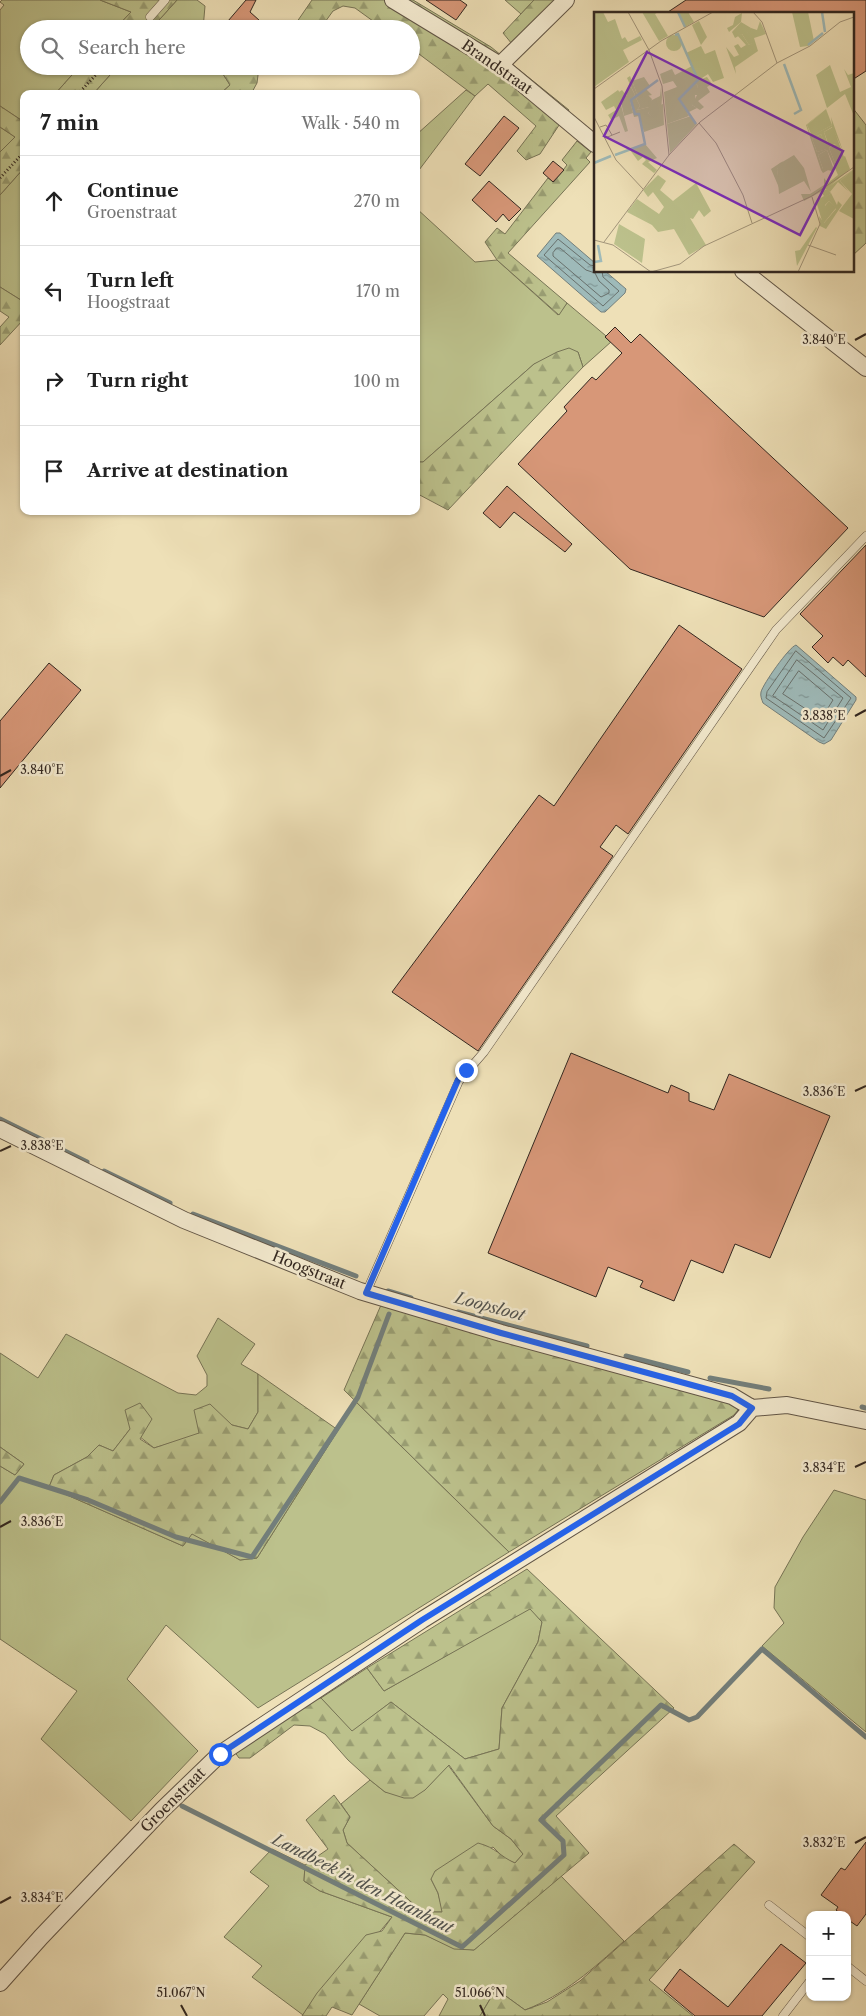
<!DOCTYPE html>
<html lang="en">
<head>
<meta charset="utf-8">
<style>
  body { margin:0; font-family:"Libre Caslon Text",serif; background:#f2f2f2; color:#222 }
  .controls { position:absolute; right:15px; bottom:15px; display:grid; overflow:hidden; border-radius:10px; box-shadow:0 1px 4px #0004 }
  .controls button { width:45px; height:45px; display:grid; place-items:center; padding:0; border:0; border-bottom:1px solid #e0e0e0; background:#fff; color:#222; font:25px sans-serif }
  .stop { position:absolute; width:15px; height:15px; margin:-11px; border:4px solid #2563eb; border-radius:50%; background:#fff }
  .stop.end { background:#2563eb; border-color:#fff; box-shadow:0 1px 5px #0008 }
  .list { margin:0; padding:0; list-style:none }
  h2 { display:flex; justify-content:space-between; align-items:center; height:65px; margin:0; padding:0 20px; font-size:21px }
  h2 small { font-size:16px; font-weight:400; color:#767676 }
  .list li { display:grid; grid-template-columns:32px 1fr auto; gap:15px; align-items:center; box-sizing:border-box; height:90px; padding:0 20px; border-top:1px solid #e0e0e0 }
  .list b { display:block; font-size:19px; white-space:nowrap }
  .list p { margin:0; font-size:16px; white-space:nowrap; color:#767676 }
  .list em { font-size:16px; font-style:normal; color:#767676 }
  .icon { flex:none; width:28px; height:28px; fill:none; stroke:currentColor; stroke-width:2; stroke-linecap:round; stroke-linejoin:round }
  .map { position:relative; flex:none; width:866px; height:2016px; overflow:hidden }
  .search { position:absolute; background:#fff; box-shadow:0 1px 4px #0004; left:20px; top:20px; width:400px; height:55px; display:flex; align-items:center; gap:12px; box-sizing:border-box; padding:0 18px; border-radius:28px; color:#767676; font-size:19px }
  .panel { position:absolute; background:#fff; box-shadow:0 1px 4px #0004; left:20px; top:90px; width:400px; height:425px; border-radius:10px }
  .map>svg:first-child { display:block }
  .green { fill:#bcc18c; stroke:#777456 }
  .forest { fill:url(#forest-firs); stroke:#777456 }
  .water { fill:url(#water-ripples); stroke:#737f7c }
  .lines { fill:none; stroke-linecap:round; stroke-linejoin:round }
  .shore { stroke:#68706c; stroke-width:1 }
  .stream { stroke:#737f7c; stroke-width:5 }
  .building { fill:#d79778; stroke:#322720 }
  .service-casing { stroke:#615546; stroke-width:9 }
  .minor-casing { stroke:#615546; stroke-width:18 }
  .path { stroke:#322720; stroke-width:3; stroke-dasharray:1 2.5; stroke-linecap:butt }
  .service { stroke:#f4ebd0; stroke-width:8 }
  .minor { stroke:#f4ebd0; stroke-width:16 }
  .route { stroke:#2563eb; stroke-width:6 }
  .ticks { fill:none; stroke:#322720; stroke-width:2 }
  .labels { text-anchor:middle; stroke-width:5; stroke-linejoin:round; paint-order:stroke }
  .street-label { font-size:15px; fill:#322720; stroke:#f4ebd0 }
  .water-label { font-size:16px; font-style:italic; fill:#52534e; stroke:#f4ebd0 }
  .inset-river { fill:none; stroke:#9ebab9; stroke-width:2.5 }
  .inset-road { fill:none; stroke:#a3967b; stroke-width:1 }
  .view { fill:#7b2cbf; fill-opacity:0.15; stroke:#7b2cbf; stroke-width:2.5 }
  .inset-edge { fill:none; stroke:#322720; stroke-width:2.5 }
  .ticks-label { font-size:12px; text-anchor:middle; fill:#322720; stroke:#f4ebd0; stroke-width:5; stroke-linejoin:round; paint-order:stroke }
</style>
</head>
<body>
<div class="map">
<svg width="866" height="2016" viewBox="0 0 866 2016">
  <defs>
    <pattern id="forest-firs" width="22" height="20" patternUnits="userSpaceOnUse" patternTransform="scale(1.25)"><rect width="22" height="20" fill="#bcc18c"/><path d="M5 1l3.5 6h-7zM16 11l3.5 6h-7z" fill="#999d72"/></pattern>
    <pattern id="water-ripples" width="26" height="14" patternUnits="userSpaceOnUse" patternTransform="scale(1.25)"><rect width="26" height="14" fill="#9ebab9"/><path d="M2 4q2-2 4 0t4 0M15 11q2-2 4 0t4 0" fill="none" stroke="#819796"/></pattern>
  </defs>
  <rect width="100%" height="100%" fill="#eee0b7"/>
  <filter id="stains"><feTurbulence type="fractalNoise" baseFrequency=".004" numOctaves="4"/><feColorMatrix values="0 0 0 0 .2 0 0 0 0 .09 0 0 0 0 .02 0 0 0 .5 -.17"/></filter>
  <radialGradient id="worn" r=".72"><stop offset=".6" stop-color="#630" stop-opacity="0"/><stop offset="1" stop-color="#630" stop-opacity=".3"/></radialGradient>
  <path class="green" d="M2 0H100L131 12 115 29H29V66H80L55 94H24V122L0 106V10L4 5 0 2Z
    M177 0H197L205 6 203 29H151Z
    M505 0H534L521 14Z
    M118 66H206L223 74 230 85 220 94H93Z
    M466 90 475 96 416 174V135Z
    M0 127 15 137 0 152Z
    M24 168V302L0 287V195Z
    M416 208 475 262 497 260 558 315 567 303 612 341 583 367 578 352 534 364 423 462H416Z
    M218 1318 255 1344 241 1364 258 1374V1412L248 1429 232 1425 154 1448 130 1429 113 1451 99 1445 87 1457 54 1475 49 1487 183 1546 192 1533 240 1560 257 1558 356 1402 509 1552 258 1708 166 1625 127 1679 198 1751 131 1821 41 1739 77 1691 0 1639V1466L15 1475 24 1464 0 1447V1353L38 1378 66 1334 178 1393 196 1395 207 1386V1375L197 1356Z
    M834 1490 866 1500V1732L762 1646 784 1623 774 1608 775 1587 803 1537Z
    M530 1608 542 1622 538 1642 502 1708 499 1749 465 1759 391 1702 352 1732 321 1698 367 1668 384 1691Z
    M448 1765 493 1826 511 1839 523 1854 515 1863 505 1859 493 1847 431 1879 438 1893 443 1912H422L347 1843 343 1830 350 1817 341 1804 370 1780 385 1792 425 1790Z
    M272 1849 305 1865 304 1881 320 1891 392 1917C365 1952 328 1977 303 2015L252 1977 262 1966 224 1937 269 1886 250 1872Z
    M561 1876 624 1941C593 1969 564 1995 525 2010L496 1989 480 2016H439L448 1999 443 1994 424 2016H380L359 2004 405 1933 425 1935 454 1948 474 1950Z"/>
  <path class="forest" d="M100 0H177L151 29H115L131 12Z
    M312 0H413L491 47 569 110 540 154 526 160 517 151 536 126 488 84 475 96 411 48V29H384L355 8 343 6 333 11 320 29H292Z
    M534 0H557L512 44 503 33Z
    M80 66H118L93 94H55Z
    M206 66H258L259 67 257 83 251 94H220L230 85 223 74Z
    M0 106 24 122V168L0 195V152L15 137 0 127Z
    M852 107 866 125V243L852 256Z
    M577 141 591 152 586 158 590 162 508 253 567 303 559 315 497 260 485 242 497 228 505 234 548 178 554 182 567 165 562 160Z
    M0 287 24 302V319L0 345V327L9 317 0 311Z
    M569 348 578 352 583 367 448 510 416 493V462H423L534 364 557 352Z
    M381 1305 738 1405V1410L734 1415 509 1552 344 1390Z
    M258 1374 338 1430 257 1558 240 1560 192 1534 183 1546 49 1487 54 1475 87 1457 99 1445 113 1451 130 1429 125 1410 140 1403 152 1419 140 1439 154 1448 199 1433 194 1410 210 1404 232 1425 248 1429 258 1412Z
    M0 1447 24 1464 15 1475 0 1466Z
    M527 1569 674 1708 556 1816 589 1853 474 1950 454 1949 425 1935 405 1933 352 2015 332 2007 326 2016H302L317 1993 366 1935 382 1931 392 1917 320 1891 304 1881 305 1865 328 1849 306 1820 334 1795 350 1817 343 1830 347 1843 422 1912H442L438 1893 431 1879 435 1871 478 1843C497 1848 499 1856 515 1863L523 1854 511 1839 493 1826 449 1765 425 1790 413 1798H404L385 1792 370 1780 348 1760 325 1734 310 1726 294 1725 250 1758H239L234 1751 312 1700 321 1698 352 1731 391 1702 465 1759 499 1749 502 1708 538 1642 542 1622 530 1609 384 1691 367 1668Z
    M734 1844 755 1862 649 1980 693 2016H480L496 1989 525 2010 547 2002 580 1981Z"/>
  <path class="water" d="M556 233H560L595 263V271H605L626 289 625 293 605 312H601L537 256Z
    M796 645 856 697V700L831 740 824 744 819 742 763 703C762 700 760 696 761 692 763 684 789 647 796 645Z"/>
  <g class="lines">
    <path class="shore" d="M557 248H560L586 270 595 273 599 281 609 290V293L601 297 553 256V253Z
      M595 266 590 265 558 239 544 255 603 306 619 291 603 277 602 271
      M796 651 851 698 824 738 766 698 767 692Z
      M797 660 843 698 823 730 773 696Z
      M799 671 833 700 821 719 783 694Z"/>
    <path class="stream" d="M0 1119 87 1162
      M104 1171 170 1203
      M193 1214 356 1276
      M388 1291 411 1298
      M458 1312 587 1346
      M626 1356 688 1372
      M710 1378 769 1389
      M862 1407 866 1408
      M0 1502 19 1478 88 1500 176 1537 252 1557 358 1397 389 1314
      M182 1806 462 1947 564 1855 563 1841 541 1820 661 1705 689 1720 697 1717 762 1649 866 1737"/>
  </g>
  <path class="building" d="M246 0H256L250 12 269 29H236L228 21Z
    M426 0H460L467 5 456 20Z
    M686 0H866V71L852 80V14H665Z
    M504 116 519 128 480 176 465 164Z
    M553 161 564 170 553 182 543 173Z
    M489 181 521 209 509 221 503 214 496 222 472 200Z
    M615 327 631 343 640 334 848 528 764 617 630 569 518 464 567 411 564 407 592 377 596 380 622 353 605 337Z
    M507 486 572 544 565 552 514 512 500 528 483 513Z
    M866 545V677L848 660 843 666 833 657 828 663 812 647 823 636 800 614Z
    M679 625 742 669 628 834 616 825 600 847 613 856 478 1051 392 992 539 795 554 806Z
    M49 663 81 690 0 788V721Z
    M571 1053 668 1093 671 1085 689 1093V1101L714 1110 729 1074 830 1116 770 1258 735 1244 723 1273 691 1260 674 1301 640 1287 643 1281 608 1267 596 1297 488 1253Z
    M866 1842V1914L857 1926 847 1919V1915H842L836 1910 838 1907 821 1895 841 1868 845 1870Z
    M781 1944 806 1963 762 2016H695L664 1990 680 1969 728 2007Z"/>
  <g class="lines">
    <defs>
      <path id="service" d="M150 17 165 0
        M366 1293 459 1081 484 1052 776 630 866 536
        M769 1905 810 1937
        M847 1966 866 1981
        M783 2016 810 1981"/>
      <path id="minor" d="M393 0 500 65 595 144
        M500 65 566 0
        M743 271 866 368
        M0 1129 184 1220 360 1291 501 1333 732 1396 752 1408 787 1405 866 1421
        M0 1983 41 1937 162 1810 220 1754 422 1620 739 1423 752 1408"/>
    </defs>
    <use href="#service" class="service-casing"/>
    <use href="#minor" class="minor-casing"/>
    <path class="path" d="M78 94 104 66
      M0 178 24 152"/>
    <use href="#service" class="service"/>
    <use href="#minor" class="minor"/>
  </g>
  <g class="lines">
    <path class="route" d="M220 1754 422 1620 739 1424 752 1408 732 1396 501 1333 366 1293 458 1080 466 1070"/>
  </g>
  <path class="ticks" d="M855 340 866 334M855 716 866 710M0 776 11 770M855 1091 866 1086M0 1151 11 1146M855 1467 866 1462M0 1527 11 1521M855 1843 866 1837M0 1903 11 1897M181 2005 187 2016M480 2005 485 2016"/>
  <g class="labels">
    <g class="street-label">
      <text transform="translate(497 67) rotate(35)" y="5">Brandstraat</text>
      <text transform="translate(309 1270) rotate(22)" y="5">Hoogstraat</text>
      <text transform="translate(173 1800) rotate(-45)" y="5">Groenstraat</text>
    </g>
    <g class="water-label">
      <text transform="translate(490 1306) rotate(15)" y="6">Loopsloot</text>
      <text transform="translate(363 1883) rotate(27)" y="6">Landbeek in den Haanhaut</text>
    </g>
  </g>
  <g transform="translate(594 12)">
    <rect width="260" height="260" fill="#eee0b7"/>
    <path d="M0 0H9L14 10 21 7 28 27 31 25 34 30 46 24 48 28 29 38 35 50 0 75ZM48 0H64L61 2 74 24 65 29ZM83 0H94L100 10 91 15ZM198 0H214L220 29 214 34 206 35ZM105 9 113 25 107 33 98 13ZM147 10 157 16 153 19 159 31 155 33 148 22 141 26 138 20ZM72 31a8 8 0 1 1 16 0a8 8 0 1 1-16 0ZM107 34 111 42 121 38 130 66 119 70 114 62 105 68 113 65 118 72 113 75 116 80 104 89 110 95 106 98 98 93 104 81 103 72 85 87 95 104 73 112 70 80 83 75 79 69 69 72 66 62 78 57 81 63 98 54 92 41ZM236 53 246 80 257 75 250 57 254 63 260 61V104L251 82 233 96 222 63ZM50 65 56 74 43 82 38 69ZM37 75 41 83 36 89 39 101 30 104 25 80 28 78 33 84 32 79ZM53 82 58 87 55 95 43 98 46 94 42 86ZM68 86 66 111 65 112 54 101 63 88ZM232 97 238 113 218 124 213 113ZM239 115 250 145 241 151 235 136 242 132 235 134 230 120ZM227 122 233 137 223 140 218 127ZM51 132 63 146 54 150 63 158 60 161 48 152 52 148 49 145 44 149 36 138ZM233 138 240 158 238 159 229 157 224 143ZM200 143 210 156 217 180 210 169 185 182 183 157 185 152ZM260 157V207L245 199 258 182 246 169ZM64 163 72 169 66 178 79 189 102 171 117 199 110 205 105 198 99 207 96 206 112 233 95 243 80 217 64 220 58 213 33 200 43 187 65 202 70 195 59 180 54 185 49 178ZM233 177 237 181 230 187 231 194 235 189 242 196 229 212 222 189 230 184 227 180ZM25 212 51 227 48 251 20 232Z" fill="#bcc18c"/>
    <path d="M148 1 147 10 135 20 133 16 139 13 141 5ZM166 9 172 22 160 26 164 39 141 55 142 62 132 35 140 45 145 43 140 34 144 32 147 36 152 33 143 23 148 22 155 33 158 31 152 18 157 16 163 18ZM36 64 43 82 51 76 58 83 42 86 46 94 43 98 55 95 54 90 66 84 67 75 68 86 54 101 66 111V93L69 92 70 113 50 120 45 104 40 105 36 89 41 83 33 66ZM102 70 106 83H101L102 90 98 93 103 96 93 101 85 87ZM24 78 31 89 27 93 34 119 31 120 25 104 17 108 14 103 22 98 20 94 12 98 7 90ZM229 99 213 113 217 124 238 113 237 105 249 139 238 115 230 120 234 133 242 130 235 136 241 151 251 144 256 157 236 174 260 157 246 169 254 179 244 170 236 180 232 177 210 189 207 182H216L230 173V166L234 171 244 163 233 138 224 143 229 157H236L229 161 227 158 212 113ZM227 122 232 137 223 140 218 127ZM97 104 103 112 76 141 73 112ZM189 149 183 157 186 178 177 157ZM237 181 243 193 244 189 248 193 232 217 226 214 225 204 230 211 242 197 235 189 230 194 229 187ZM222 215 223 216 203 254 201 239 206 238Z" fill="#bcc18c" fill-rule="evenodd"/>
    <path class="inset-river" d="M84 0 91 15M228 0 231 20M81 23 84 22 104 68 85 87 102 112M214 33 229 21M190 52 207 98 200 102M21 143 51 132 45 102H41L37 88 64 68M0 151 17 144M0 250 7 249 4 233"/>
    <path class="inset-road" d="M34 0 55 38 68 74 75 143M159 0 168 10 183 51M0 77 67 29 119 0M0 105 22 148 49 177M105 111 122 131 149 183 158 211M6 115 12 113 18 123M11 126 26 120M0 228 19 233 57 260M10 230 75 143 106 110 183 51 216 34 246 10 260 5M214 233 242 243M57 260 86 252 110 234 218 184 260 155M204 260 226 212 218 185"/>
    <path class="view" d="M53 40 249 139 206 223 10 124Z"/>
    <rect width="260" height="260" class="inset-edge"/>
  </g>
  <g class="ticks-label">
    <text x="824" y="344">3.840°E</text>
    <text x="824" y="720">3.838°E</text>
    <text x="42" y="774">3.840°E</text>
    <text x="824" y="1096">3.836°E</text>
    <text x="42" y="1150">3.838°E</text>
    <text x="824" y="1472">3.834°E</text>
    <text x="42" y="1526">3.836°E</text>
    <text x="824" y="1847">3.832°E</text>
    <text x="42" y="1902">3.834°E</text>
    <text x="181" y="1997">51.067°N</text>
    <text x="480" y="1997">51.066°N</text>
  </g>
  <rect width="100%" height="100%" filter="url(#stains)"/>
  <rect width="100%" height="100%" fill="url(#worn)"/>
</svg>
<div class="controls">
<button>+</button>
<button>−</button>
</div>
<div class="stop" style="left:220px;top:1754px"></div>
<div class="stop end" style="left:466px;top:1070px"></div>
<div class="search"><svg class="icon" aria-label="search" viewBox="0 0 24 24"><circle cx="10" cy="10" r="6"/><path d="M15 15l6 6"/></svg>Search here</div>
<section class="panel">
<h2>7 min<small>Walk · 540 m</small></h2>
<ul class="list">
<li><svg class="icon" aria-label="ahead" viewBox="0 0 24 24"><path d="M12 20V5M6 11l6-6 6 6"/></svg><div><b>Continue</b><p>Groenstraat</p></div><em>270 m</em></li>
<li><svg class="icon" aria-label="left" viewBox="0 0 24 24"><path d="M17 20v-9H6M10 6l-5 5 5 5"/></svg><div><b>Turn left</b><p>Hoogstraat</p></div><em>170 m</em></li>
<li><svg class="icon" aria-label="right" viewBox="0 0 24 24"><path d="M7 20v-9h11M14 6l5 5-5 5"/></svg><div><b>Turn right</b></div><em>100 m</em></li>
<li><svg class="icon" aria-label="arrive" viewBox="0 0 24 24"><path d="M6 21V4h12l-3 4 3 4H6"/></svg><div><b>Arrive at destination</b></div></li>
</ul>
</section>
</div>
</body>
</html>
